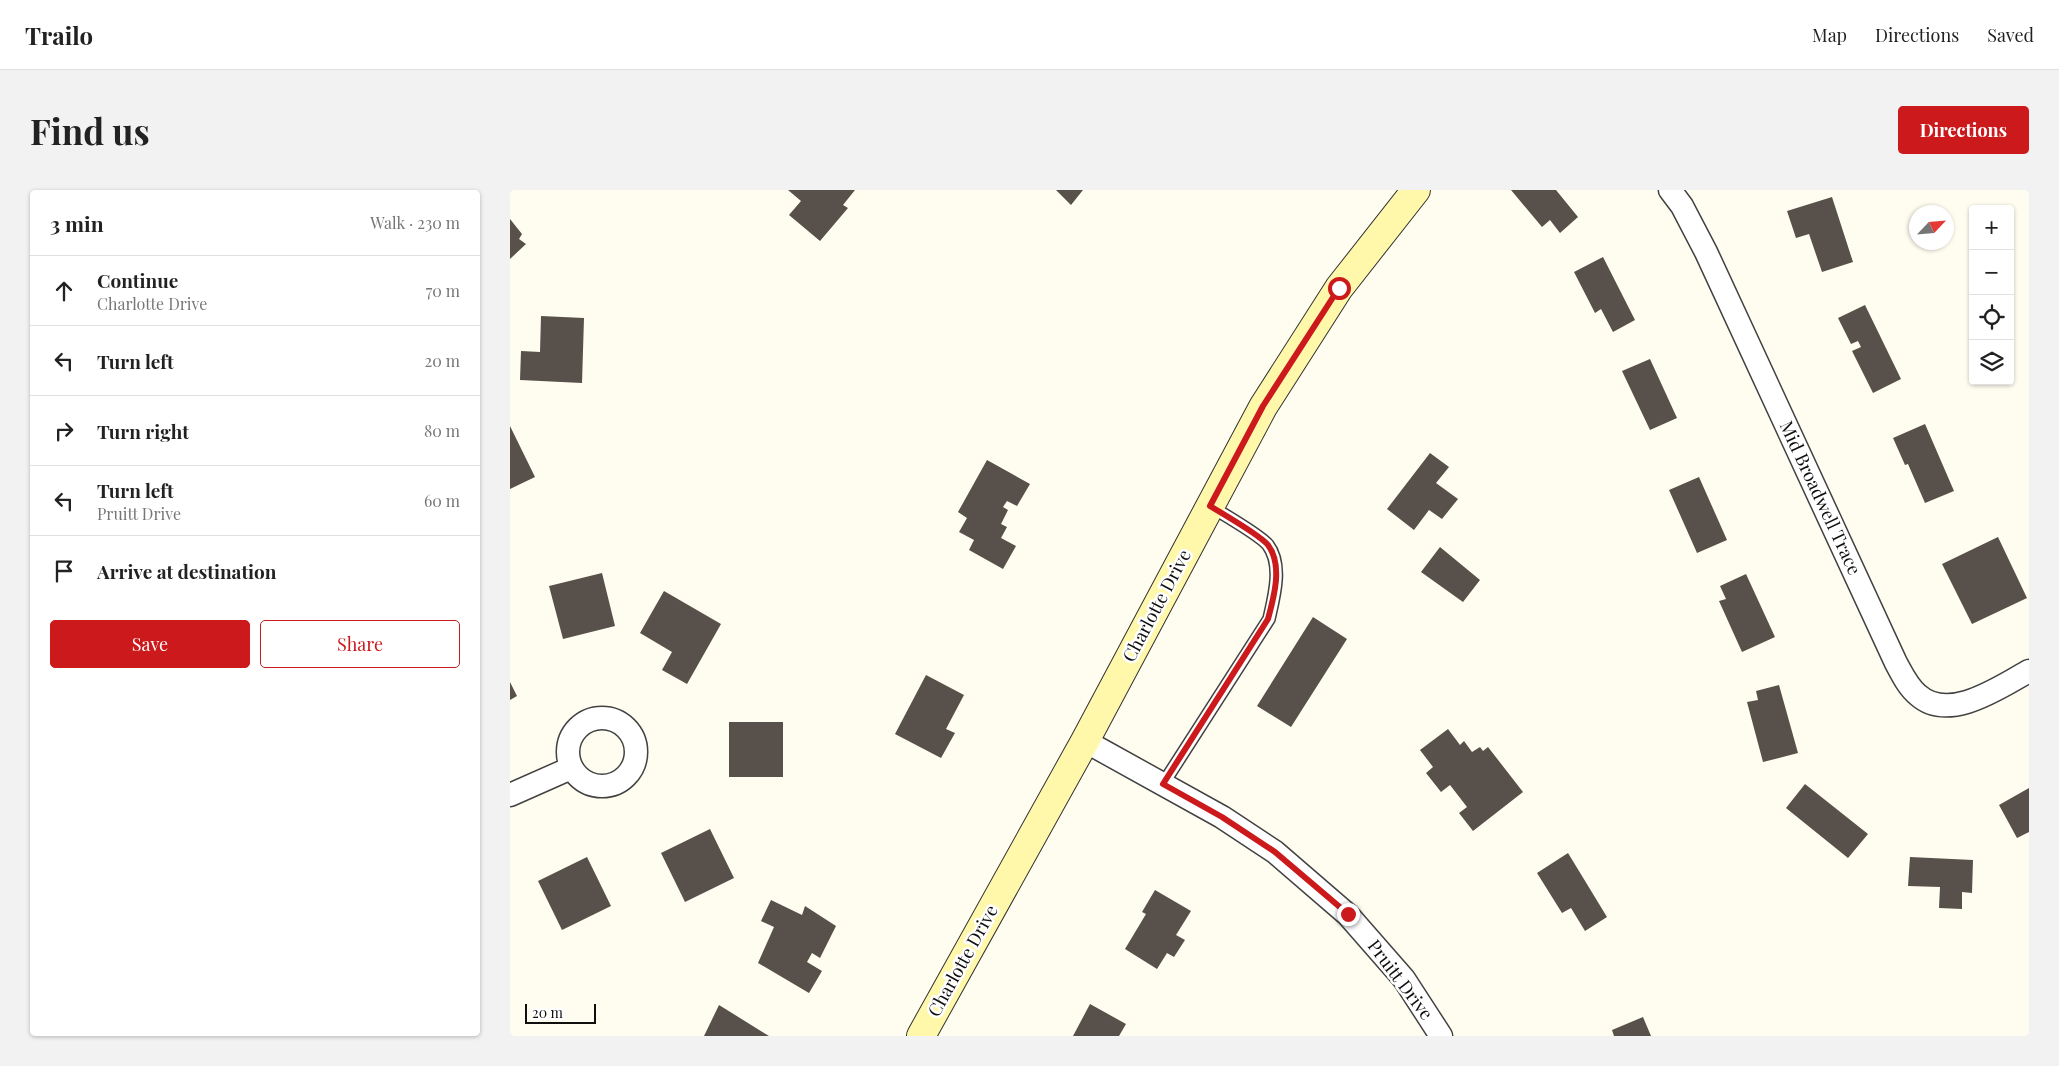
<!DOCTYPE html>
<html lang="en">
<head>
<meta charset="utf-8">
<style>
  body { margin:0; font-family:"Playfair Display",serif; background:#f2f2f2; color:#222 }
  .controls { position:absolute; right:15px; top:15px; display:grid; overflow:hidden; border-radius:5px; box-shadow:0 1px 4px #0004 }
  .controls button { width:45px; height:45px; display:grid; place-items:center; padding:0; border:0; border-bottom:1px solid #e0e0e0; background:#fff; color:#222; font:25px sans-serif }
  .compass { position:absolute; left:1399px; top:15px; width:45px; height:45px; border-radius:50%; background:#fff; box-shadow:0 1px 4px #0004; rotate:64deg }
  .scale { position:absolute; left:15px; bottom:12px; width:71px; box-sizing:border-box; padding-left:5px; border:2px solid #0f0f0f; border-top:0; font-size:14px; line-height:18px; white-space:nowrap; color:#0f0f0f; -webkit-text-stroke:4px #fff; paint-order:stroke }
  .stop { position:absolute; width:15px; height:15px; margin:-11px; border:4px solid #cc191c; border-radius:50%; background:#fff }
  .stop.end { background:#cc191c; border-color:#fff; box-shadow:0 1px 5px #0008 }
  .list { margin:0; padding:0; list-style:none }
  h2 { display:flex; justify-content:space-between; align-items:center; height:65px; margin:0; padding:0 20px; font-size:21px }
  h2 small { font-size:16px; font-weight:400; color:#767676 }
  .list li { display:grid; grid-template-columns:32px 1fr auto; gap:15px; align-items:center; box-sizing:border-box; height:70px; padding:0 20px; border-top:1px solid #e0e0e0 }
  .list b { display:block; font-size:19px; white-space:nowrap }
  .list p { margin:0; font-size:16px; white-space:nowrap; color:#767676 }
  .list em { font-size:16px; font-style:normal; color:#767676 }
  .actions { display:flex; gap:10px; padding:15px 20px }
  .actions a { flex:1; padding:11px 0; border:1px solid #cc191c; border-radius:5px; text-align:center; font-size:18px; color:#cc191c }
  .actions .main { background:#cc191c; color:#fff }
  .icon { flex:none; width:28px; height:28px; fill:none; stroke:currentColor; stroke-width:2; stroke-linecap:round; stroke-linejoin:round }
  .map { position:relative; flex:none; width:1519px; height:846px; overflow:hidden; border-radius:5px }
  header { display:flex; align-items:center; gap:30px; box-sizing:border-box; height:70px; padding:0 25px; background:#fff; border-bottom:1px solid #e0e0e0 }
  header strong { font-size:24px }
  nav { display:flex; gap:28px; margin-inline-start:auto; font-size:18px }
  .intro { display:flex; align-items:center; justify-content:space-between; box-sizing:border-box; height:120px; padding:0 30px }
  h1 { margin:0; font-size:35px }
  .button { padding:12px 22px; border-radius:5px; background:#cc191c; color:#fff; font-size:18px; font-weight:700 }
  main { display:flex; gap:30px; padding:0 30px }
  aside { flex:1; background:#fff; border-radius:5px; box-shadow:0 1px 4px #0004 }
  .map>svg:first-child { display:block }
  .building { fill:#58504a }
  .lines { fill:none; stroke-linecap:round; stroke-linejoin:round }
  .lane-casing { stroke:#424242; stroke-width:14 }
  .street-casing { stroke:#424242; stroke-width:25 }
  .secondary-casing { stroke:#313131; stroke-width:30 }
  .lane { stroke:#fff; stroke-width:11 }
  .street { stroke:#fff; stroke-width:22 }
  .secondary { stroke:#fff8ab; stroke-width:28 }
  .route { stroke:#cc191c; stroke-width:6 }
  .labels { text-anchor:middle; stroke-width:5; stroke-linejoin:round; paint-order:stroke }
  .street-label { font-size:18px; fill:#0f0f0f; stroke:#fff }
</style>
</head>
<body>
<header>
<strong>Trailo</strong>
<nav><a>Map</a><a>Directions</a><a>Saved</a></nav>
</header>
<div class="intro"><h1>Find us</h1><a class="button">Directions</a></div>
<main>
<aside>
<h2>3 min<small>Walk · 230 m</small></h2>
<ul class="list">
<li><svg class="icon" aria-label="ahead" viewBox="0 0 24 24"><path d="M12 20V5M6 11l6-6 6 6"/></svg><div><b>Continue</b><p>Charlotte Drive</p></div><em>70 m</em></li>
<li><svg class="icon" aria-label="left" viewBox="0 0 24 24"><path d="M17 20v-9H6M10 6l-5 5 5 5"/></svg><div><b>Turn left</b></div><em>20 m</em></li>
<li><svg class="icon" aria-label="right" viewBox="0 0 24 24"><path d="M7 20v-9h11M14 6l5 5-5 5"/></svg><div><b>Turn right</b></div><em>80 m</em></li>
<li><svg class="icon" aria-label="left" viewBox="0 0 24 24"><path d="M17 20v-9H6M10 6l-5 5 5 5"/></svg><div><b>Turn left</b><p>Pruitt Drive</p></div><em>60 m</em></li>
<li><svg class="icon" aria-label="arrive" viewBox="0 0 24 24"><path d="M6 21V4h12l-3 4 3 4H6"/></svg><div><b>Arrive at destination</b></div></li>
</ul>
<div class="actions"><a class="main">Save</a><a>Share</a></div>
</aside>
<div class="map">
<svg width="1519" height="846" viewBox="0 0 1519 846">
  <rect width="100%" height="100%" fill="#fffcf0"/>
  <path class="building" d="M278 0H345L333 15 338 18 310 51 279 25 291 11Z
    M546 0H573L561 15Z
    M1001 0H1046L1068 27 1050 43 1040 30 1032 37Z
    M1322 7 1343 72 1312 82 1299 44 1286 48 1277 21Z
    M0 29 12 44 9 49 16 54 0 69Z
    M1093 67 1125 130 1103 142 1091 119 1085 123 1064 82Z
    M1355 115 1391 189 1363 203 1342 161 1351 157 1348 151 1341 154 1328 128Z
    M31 126 74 128 72 193 10 190 11 161 30 162Z
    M1140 169 1167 228 1140 240 1112 181Z
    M1415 234 1444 301 1415 313 1398 274 1395 275 1383 248Z
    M0 236 25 287 0 299Z
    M920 263 939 277 926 293 948 309 932 329 919 320 904 340 877 319Z
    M477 270 520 294 507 316 497 311 493 317 498 320 491 334 497 337 491 348 506 356 493 379 459 360 464 350 449 342 457 328 448 322Z
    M1189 287 1217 350 1187 363 1159 300Z
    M1488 347 1517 408 1462 434 1432 374Z
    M930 357 970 390 953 412 911 382Z
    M92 383 105 436 53 449 39 396Z
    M1236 384 1265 447 1232 462 1209 411 1216 409 1210 396Z
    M154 401 211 434 177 494 152 480 162 462 130 443Z
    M803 427 837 449 781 537 747 516Z
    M416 485 454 505 436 539 445 543 431 568 385 544Z
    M0 492 7 506 0 510Z
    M1269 495 1288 563 1253 572 1237 512 1248 510 1246 501Z
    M219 532H273V587H219Z
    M938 539 950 555 954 551 962 562 970 557 973 561 978 557 1013 602 963 641 949 623 957 617 940 595 931 602 916 583 923 577 910 560Z
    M1295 594 1358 644 1338 668 1276 618Z
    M1519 598V642L1507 648 1489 615Z
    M200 639 224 688 175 712 151 663Z
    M1058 663 1097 727 1075 741 1061 718 1052 723 1027 683Z
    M77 667 101 716 52 740 28 691Z
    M1400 667 1463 670 1462 703 1452 702V719L1429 718 1430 697 1398 696Z
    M645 700 681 721 666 745 675 750 664 767 657 763 647 779 615 759 636 724 632 722Z
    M261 710 292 725 295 716 326 736 310 768 302 763 297 772 312 781 299 803 248 773 264 737 251 731Z
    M580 814 616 834 609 846H563Z
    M209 815 259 846H194Z
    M1133 827 1141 846H1104L1102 840Z"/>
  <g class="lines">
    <defs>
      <path id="lane" d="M653 594 759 429C764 407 773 375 758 355 750 345 713 324 700 316"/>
      <path id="street" d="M1160 0 1172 16 1196 62 1386 473C1392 484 1398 497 1408 505 1439 533 1490 497 1519 481
        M58 562a34 34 0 1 1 68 0a34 34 0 1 1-68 0Z
        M575 551 712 627 765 662 838 725 894 789 931 846
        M0 605 61 578"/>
      <path id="secondary" d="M411 846 575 551 753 217 829 98 906 0"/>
    </defs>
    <use href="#lane" class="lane-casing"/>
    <use href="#street" class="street-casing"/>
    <use href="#secondary" class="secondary-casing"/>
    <use href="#lane" class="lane"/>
    <use href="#street" class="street"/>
    <use href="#secondary" class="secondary"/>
  </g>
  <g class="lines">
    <path class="route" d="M829 98 753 216 700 316C713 324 750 345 758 355 773 375 764 407 758 429L653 594 712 627 765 662 838 724"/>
  </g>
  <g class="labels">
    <g class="street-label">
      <text transform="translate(1310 308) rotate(65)" y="6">Mid Broadwell Trace</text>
      <text transform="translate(647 416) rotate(-62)" y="6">Charlotte Drive</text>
      <text transform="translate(453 771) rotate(-61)" y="6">Charlotte Drive</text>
      <text transform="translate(890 790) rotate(53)" y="6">Pruitt Drive</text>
    </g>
  </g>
</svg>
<div class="controls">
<button>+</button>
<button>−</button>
<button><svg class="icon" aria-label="locate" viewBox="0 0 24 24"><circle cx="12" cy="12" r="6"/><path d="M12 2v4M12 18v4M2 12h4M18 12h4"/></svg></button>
<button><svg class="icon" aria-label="layers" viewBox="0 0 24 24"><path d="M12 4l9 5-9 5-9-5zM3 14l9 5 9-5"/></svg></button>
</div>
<svg class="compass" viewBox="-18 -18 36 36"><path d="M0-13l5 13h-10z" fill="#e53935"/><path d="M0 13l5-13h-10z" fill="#767676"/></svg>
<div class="scale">20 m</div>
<div class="stop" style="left:829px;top:98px"></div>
<div class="stop end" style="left:838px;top:724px"></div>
</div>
</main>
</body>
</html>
